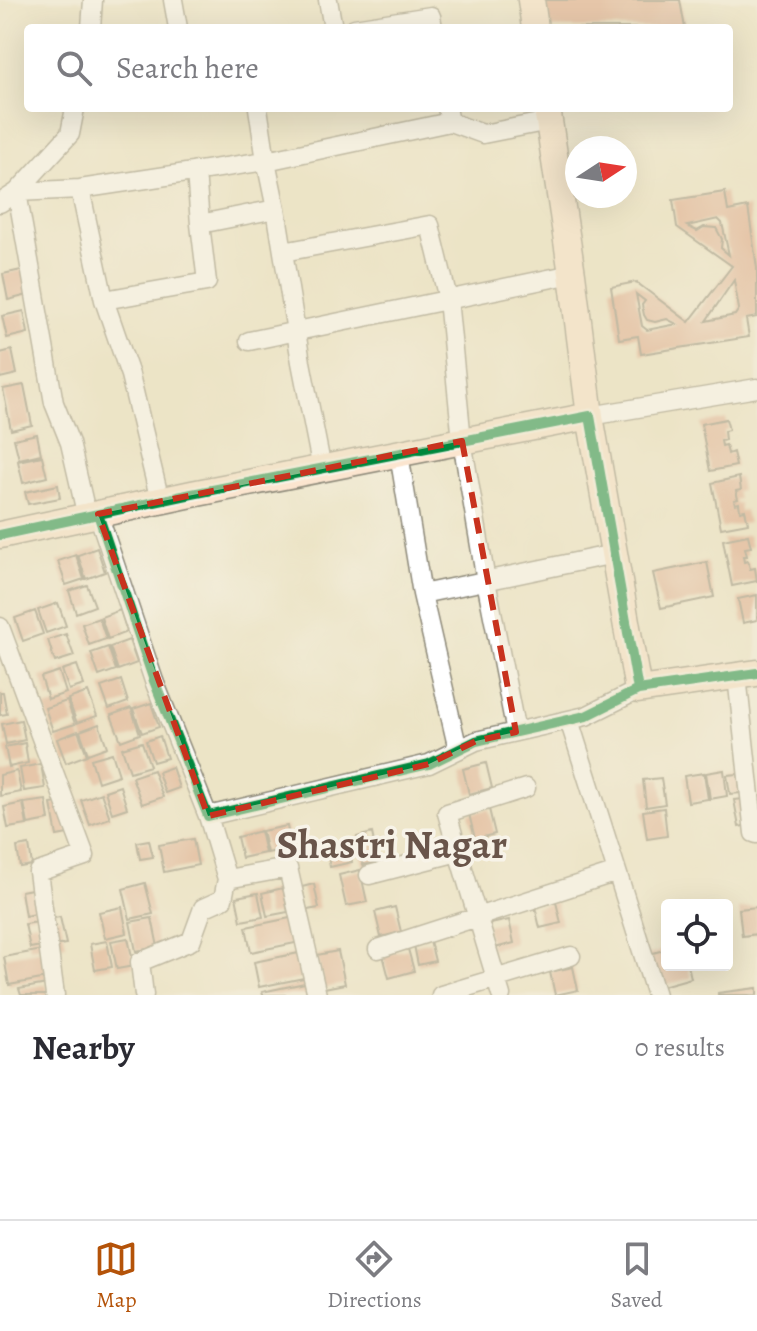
<!DOCTYPE html>
<html lang="en">
<head>
<meta charset="utf-8">
<style>
  body { margin:0; font-family:Alegreya,serif; background:#f2f2f3; color:#2b2b33 }
  .controls { position:absolute; right:24px; bottom:24px; display:grid; overflow:hidden; border-radius:8px; box-shadow:0 8px 32px #0002 }
  .controls button { width:72px; height:72px; display:grid; place-items:center; padding:0; border:0; border-bottom:2px solid #e1e1e2; background:#fff; color:#2b2b33; font:40px sans-serif }
  .compass { position:absolute; left:565px; top:136px; width:72px; height:72px; border-radius:50%; background:#fff; box-shadow:0 8px 32px #0002; rotate:78deg }
  .list { margin:0; padding:0; list-style:none }
  h2 { display:flex; justify-content:space-between; align-items:center; height:104px; margin:0; padding:0 32px; font-size:34px }
  h2 small { font-size:26px; font-weight:400; color:#7c7c81 }
  .icon { flex:none; width:44px; height:44px; fill:none; stroke:currentColor; stroke-width:2; stroke-linecap:round; stroke-linejoin:round }
  .map { position:relative; flex:none; width:757px; height:995px; overflow:hidden }
  .search { position:absolute; background:#fff; box-shadow:0 8px 32px #0002; left:24px; right:24px; top:24px; height:88px; display:flex; align-items:center; gap:20px; box-sizing:border-box; padding:0 28px; border-radius:8px; color:#7c7c81; font-size:30px }
  .sheet { height:224px; background:#fff }
  nav { display:flex; justify-content:space-around; align-items:center; box-sizing:border-box; height:112px; border-top:2px solid #e1e1e2; background:#fff; font-size:22px; color:#7c7c81 }
  nav a { display:grid; justify-items:center; gap:4px }
  nav .on { color:#b45309 }
  .map>svg:first-child { display:block }
  .building { fill:#dda285; fill-rule:evenodd }
  .lines { fill:none; stroke-linecap:round; stroke-linejoin:round }
  .street-casing { stroke:#8c8878; stroke-width:21 }
  .secondary-casing { stroke:#8c8878; stroke-width:29 }
  .street { stroke:#fff; stroke-width:18 }
  .secondary { stroke:#fbe5cf; stroke-width:26 }
  .cycleway-casing { stroke:#f7f3e8; stroke-width:15 }
  .cycleway { stroke:#00873e; stroke-width:10 }
  .marked { fill:none; stroke:#c8321e; stroke-width:6; stroke-dasharray:16 10; stroke-linejoin:round }
  .labels { text-anchor:middle; stroke-width:7; stroke-linejoin:round; paint-order:stroke }
  .district-label { font-size:40px; font-weight:bold; fill:#69554a; stroke:#f7f3e8 }
</style>
</head>
<body>
<div class="map">
<svg width="757" height="995" viewBox="0 0 757 995">
  <rect width="100%" height="100%" fill="#f7f3e8"/>
  <filter id="ink" filterUnits="userSpaceOnUse"><feTurbulence type="fractalNoise" baseFrequency=".0125" numOctaves="2"/><feDisplacementMap in="SourceGraphic" scale="16" xChannelSelector="R" yChannelSelector="G"/><feConvolveMatrix kernelMatrix="1 2 1 2 8 2 1 2 1" color-interpolation-filters="sRGB"/></filter>
  <filter id="wash" filterUnits="userSpaceOnUse"><feTurbulence type="fractalNoise" baseFrequency=".006" numOctaves="4" result="noise"/><feDisplacementMap in="SourceGraphic" scale="32" xChannelSelector="R" yChannelSelector="G"/><feGaussianBlur stdDeviation="1.8" result="paint"/><feColorMatrix in="noise" values="0 0 0 0 0 0 0 0 0 0 0 0 0 0 0 0 0 1.4 0 .05"/><feComposite in="paint" operator="in"/></filter>
  <g filter="url(#wash)">
    <rect width="100%" height="100%" fill="#ece4c6"/>
    <g id="blocks">
      <path class="building" d="M541 0H680L685 28H545Z
        M725 192 728 211 748 207 757 268V317L746 319 749 337 641 354 638 336 619 339 611 287 636 282 689 322 732 266 677 227 673 200ZM718 219 722 223 729 255 721 248 722 239 716 228 704 227 697 231 687 226ZM734 280 739 309 735 315 706 321ZM636 294 645 301 642 305 644 315 647 320 655 322 667 319 677 324 647 330 642 326Z
        M26 269 32 294 8 300 3 274Z
        M24 311 28 333 7 338 2 316Z
        M12 350 17 374 0 378V353Z
        M24 385 32 425 11 430 3 389Z
        M726 419 729 430 724 431 725 440 721 441 722 446 726 445 728 454 733 452 736 466 710 471 701 424Z
        M37 434 41 454 19 459 14 439Z
        M42 456 47 477 23 483 18 461Z
        M739 477 741 490 736 491 738 499 734 500 735 504 739 503 740 511 745 510 748 523 721 528 712 483Z
        M58 485 60 498 28 504 25 492Z
        M748 535 751 547 745 548 747 556H743L744 562 748 561 750 569 755 568 757 581 732 586 723 540Z
        M97 548 105 572 86 579 78 555Z
        M76 555 84 579 66 585 58 561Z
        M707 562 714 597 661 608 653 573Z
        M87 585 95 606 76 613 69 591Z
        M757 595V620L743 623 738 599Z
        M58 603 66 626 46 633 38 610Z
        M120 610 127 632 108 639 101 617Z
        M35 611 43 634 23 641 15 618Z
        M99 618 106 639 89 645 82 624Z
        M66 634 74 656 55 662 48 640Z
        M129 640 137 663 118 670 110 647Z
        M108 647 116 670 99 676 91 653Z
        M77 665 84 685 69 690 62 670Z
        M59 671 66 693 48 699 41 677Z
        M121 680 128 702 109 709 101 687Z
        M0 692H3L7 714 0 715Z
        M88 692 97 716 77 723 68 699Z
        M67 701 75 724 53 731 45 708Z
        M151 703 159 727 142 733 133 709Z
        M131 708 140 734 121 741 111 715Z
        M21 720 25 740 6 744 2 724Z
        M99 724 107 747 88 754 80 731Z
        M78 731 87 755 66 763 57 739Z
        M160 736 167 758 153 762 146 741Z
        M142 742 150 766 130 772 122 748Z
        M25 743 28 763 9 767 5 747Z
        M112 753 119 775 98 782 91 759Z
        M486 763 492 788 469 794 463 769Z
        M41 764 45 788 24 791 20 768Z
        M172 767 179 788 165 793 158 772Z
        M153 770 163 797 142 804 132 777Z
        M724 770 727 796 710 799 706 773Z
        M17 771 21 792 0 796V775Z
        M704 773 708 799 688 802 684 776Z
        M738 774 741 793 730 794 727 775Z
        M661 778 665 804 646 807 643 780Z
        M120 786 127 808 112 813 105 791Z
        M101 793 110 818 90 825 81 800Z
        M744 799 748 825 739 827 734 800Z
        M46 800 49 820 28 824 24 803Z
        M63 802 68 834 57 836 51 804Z
        M23 803 27 825 8 828 4 807Z
        M664 808 667 836 647 839 643 811Z
        M489 809 495 834 475 839 469 814Z
        M287 826 291 848 267 853 262 831Z
        M260 831 265 853 242 858 237 837Z
        M372 833 378 862 363 865 357 837Z
        M193 839 198 865 164 872 159 845Z
        M149 840 153 857 140 859 137 842Z
        M348 842 352 862 330 867 326 847Z
        M29 845 32 865 20 867 17 847Z
        M360 870 367 902 346 906 339 875Z
        M145 883 153 914 130 919 123 889Z
        M314 884 319 908 307 910 302 887Z
        M283 888 288 912 267 916 262 893Z
        M32 889 36 914 25 916 21 891Z
        M258 893 263 917 241 921 236 897Z
        M556 902 561 923 540 928 535 907Z
        M122 907 127 933 105 938 99 912Z
        M395 907 401 932 381 937 375 912Z
        M757 907V934L742 936 739 909Z
        M60 917 66 944 53 946 48 919Z
        M295 917 300 942 251 952 246 927Z
        M152 918 158 947 136 951 130 922Z
        M509 920 514 943 491 949 486 925Z
        M37 922 41 946 30 948 25 924Z
        M128 938 134 966 117 969 111 941Z
        M107 941 112 967 95 970 90 944Z
        M430 941 435 961 418 965 414 945Z
        M408 949 414 971 389 978 383 955Z
        M667 949V965H688L691 978 655 988 646 955Z
        M42 950 47 978 9 985 4 957Z
        M338 951 345 984 324 988 317 955Z
        M299 953 304 978 259 987 254 962Z
        M573 967 578 990 555 995 550 972Z
        M305 983 308 995H263L262 992Z
        M47 984 48 995H21L19 989Z
        M757 988V995H718V993Z"/>
    </g>
  </g>
  <g filter="url(#ink)">
    <use href="#blocks" fill-opacity="0" stroke="#8c8878" stroke-width="2"/>
    <g class="lines">
      <defs>
        <path id="street" d="M173 0 178 28
          M328 0 333 28
          M91 28 93 0
          M354 28 431 16 433 28
          M75 108 70 134 17 192 54 403 70 443 87 517
          M258 108 266 161 450 122
          M447 108 450 122 483 134 549 121
          M196 171 200 224
          M80 189 104 300 130 375 160 501
          M0 203 17 192 80 189 266 161 276 209 301 362 322 469
          M283 252 430 225 448 299 462 441 486 581 516 732
          M104 300 207 282 200 224 276 209
          M249 341 572 274
          M590 416 757 388
          M399 454 422 594 458 750
          M98 514 154 681 208 816 429 764 476 741 586 716 638 690
          M422 594 614 554
          M0 627 85 856 38 872 55 995
          M737 676 754 833 757 834
          M569 720 656 995
          M208 816 227 879 288 868 317 995
          M458 852 501 995
          M369 875 458 852 447 813 526 788
          M378 949 617 872
          M144 995 140 962 191 941 203 908 223 899 227 879
          M441 995 571 956"/>
        <path id="secondary" d="M531 0 535 28
          M547 108 572 274 590 416
          M0 535 192 494 590 416 638 690 757 673"/>
      </defs>
      <use href="#street" class="street-casing"/>
      <use href="#secondary" class="secondary-casing"/>
      <use href="#street" class="street"/>
      <use href="#secondary" class="secondary"/>
      <defs>
        <path id="cycleway" d="M98 514 154 681 208 816 429 764 476 741 586 716 638 690
          M0 535 192 494 590 416 638 690 757 673"/>
      </defs>
      <use href="#cycleway" class="cycleway-casing"/>
      <use href="#cycleway" class="cycleway"/>
    </g>
  </g>
  <path d="M0 0H757V995H0ZM462 441 516 732 476 741 429 764 208 816 98 514Z" fill="#ece4c6" fill-opacity=".55" fill-rule="evenodd"/>
  <path class="marked" d="M462 441 516 732 476 741 429 764 208 816 98 514Z"/>
  <g class="labels">
    <g class="district-label">
      <text x="392" y="858">Shastri Nagar</text>
    </g>
  </g>
</svg>
<div class="controls">
<button><svg class="icon" aria-label="locate" viewBox="0 0 24 24"><circle cx="12" cy="12" r="6"/><path d="M12 2v4M12 18v4M2 12h4M18 12h4"/></svg></button>
</div>
<svg class="compass" viewBox="-18 -18 36 36"><path d="M0-13l5 13h-10z" fill="#e53935"/><path d="M0 13l5-13h-10z" fill="#7c7c81"/></svg>
<div class="search"><svg class="icon" aria-label="search" viewBox="0 0 24 24"><circle cx="10" cy="10" r="6"/><path d="M15 15l6 6"/></svg>Search here</div>
</div>
<section class="sheet">
<h2>Nearby<small>0 results</small></h2>
<ul class="list">
</ul>
</section>
<nav>
<a class="on"><svg class="icon" aria-label="map" viewBox="0 0 24 24"><path d="M3 6l6-2 6 2 6-2v14l-6 2-6-2-6 2zM9 4v14M15 6v14"/></svg>Map</a>
<a><svg class="icon" aria-label="directions" viewBox="0 0 24 24"><path d="M12 3l9 9-9 9-9-9zM9 14v-3h6M13 9l2 2-2 2"/></svg>Directions</a>
<a><svg class="icon" aria-label="saved" viewBox="0 0 24 24"><path d="M7 4h10v16l-5-4-5 4z"/></svg>Saved</a>
</nav>
</body>
</html>
